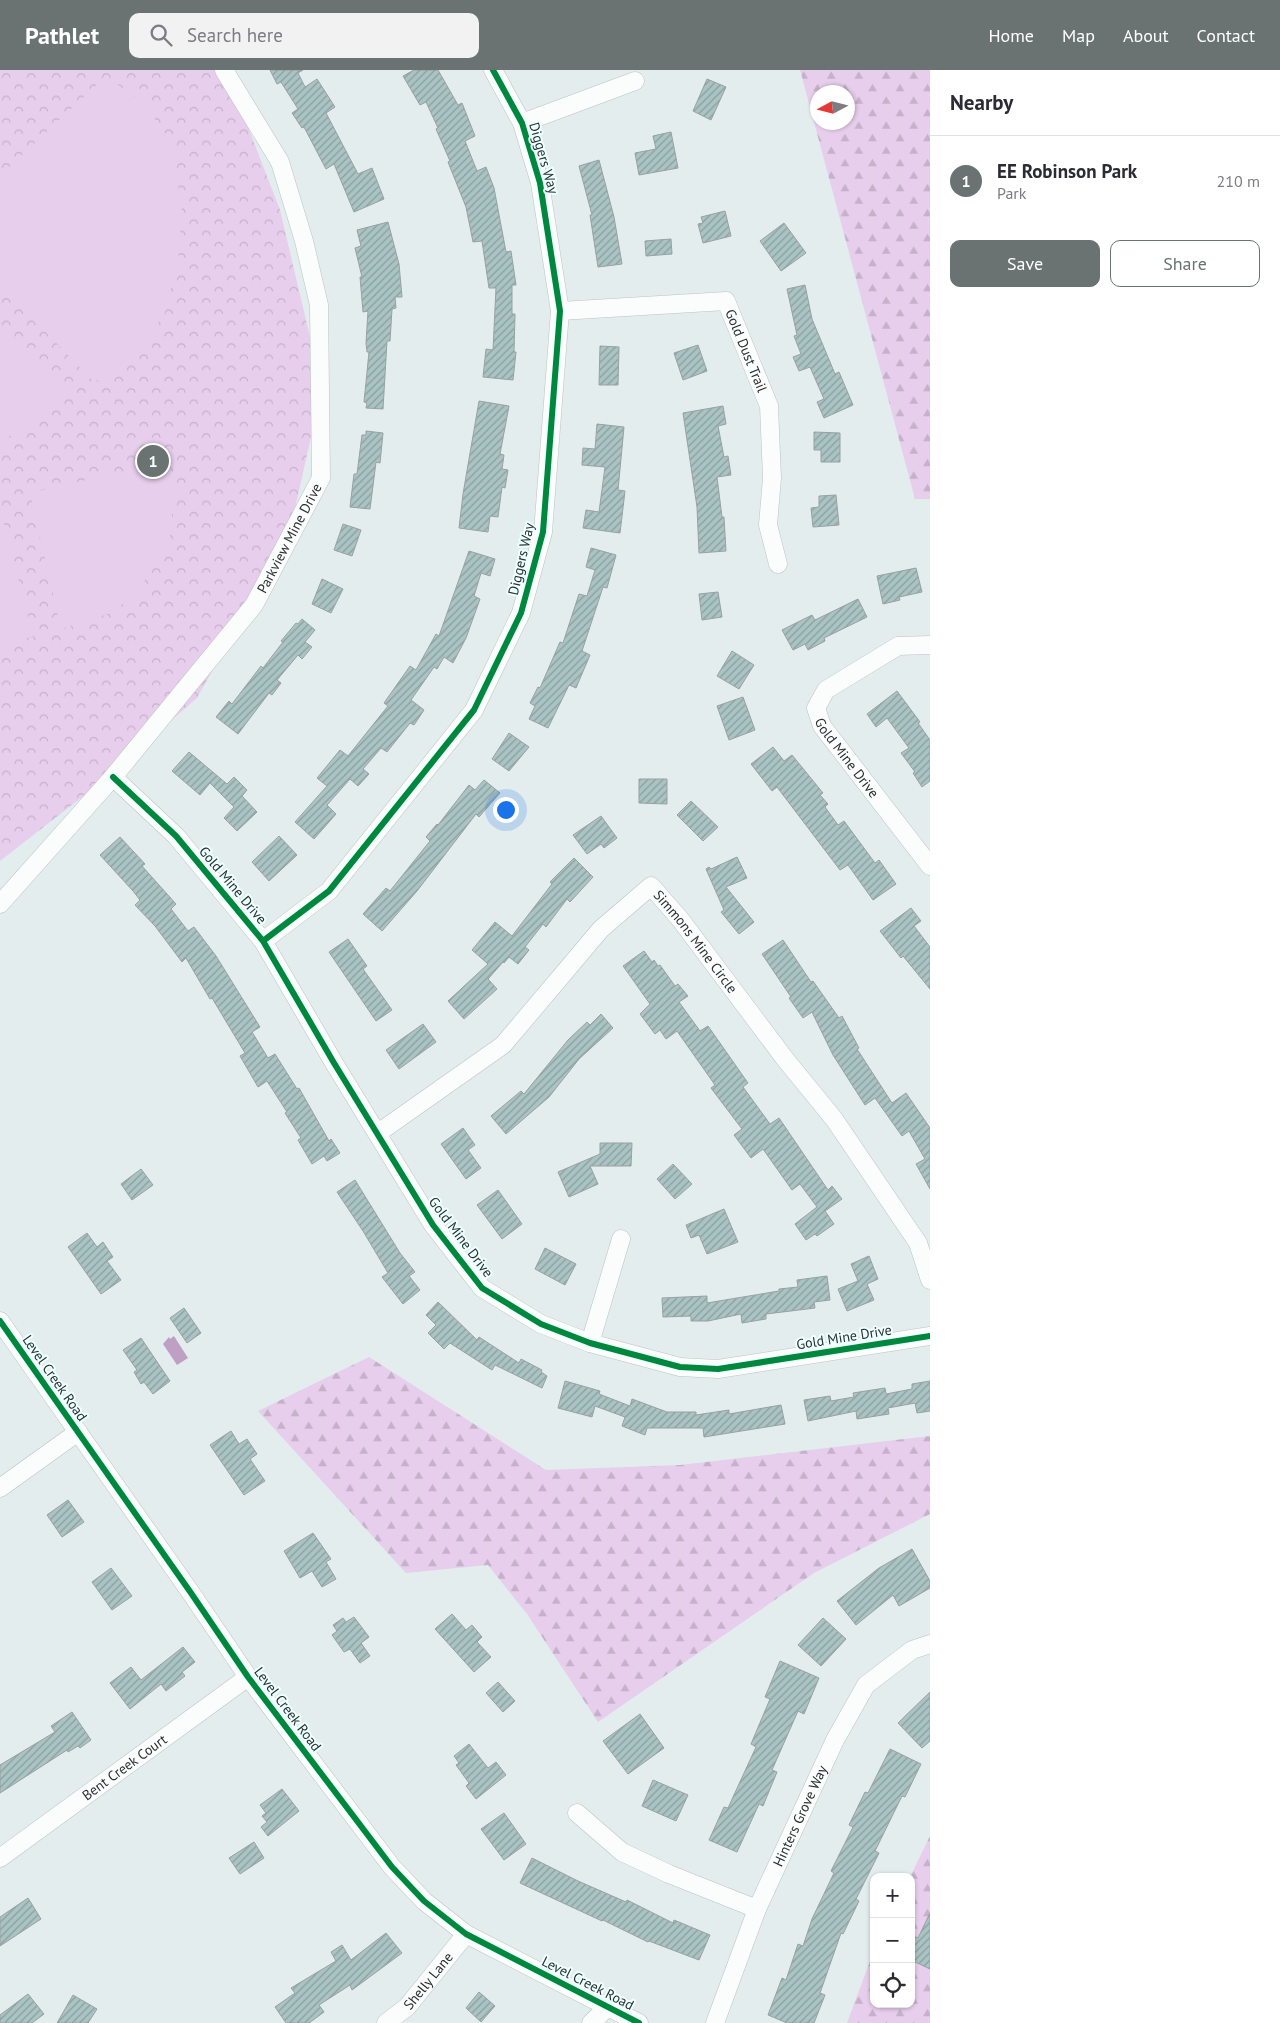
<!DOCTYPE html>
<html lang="en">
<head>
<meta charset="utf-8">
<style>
  body { margin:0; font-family:"PT Sans",sans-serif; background:#f2f2f3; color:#2b2b33 }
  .controls { position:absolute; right:15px; bottom:15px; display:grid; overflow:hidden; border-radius:10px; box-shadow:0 1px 4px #0004 }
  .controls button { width:45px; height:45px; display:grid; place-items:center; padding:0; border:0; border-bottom:1px solid #e1e1e2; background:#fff; color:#2b2b33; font:25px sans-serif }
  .compass { position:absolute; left:810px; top:15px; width:45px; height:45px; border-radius:50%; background:#fff; box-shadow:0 1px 4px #0004; rotate:263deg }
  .you { position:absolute; left:505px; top:739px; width:18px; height:18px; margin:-12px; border:4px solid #fff; border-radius:50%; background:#1a73e8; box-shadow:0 0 0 8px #1a73e833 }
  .badge { display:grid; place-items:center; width:32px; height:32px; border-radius:50%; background:#6a7272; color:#fff; font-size:16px; font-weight:700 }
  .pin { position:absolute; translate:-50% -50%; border:2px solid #fff; box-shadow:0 1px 5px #0006 }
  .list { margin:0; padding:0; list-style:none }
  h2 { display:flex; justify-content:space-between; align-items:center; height:65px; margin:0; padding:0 20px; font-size:21px }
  h2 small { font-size:16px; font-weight:400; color:#7c7c81 }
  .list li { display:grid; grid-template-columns:32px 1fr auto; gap:15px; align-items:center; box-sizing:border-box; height:90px; padding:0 20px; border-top:1px solid #e1e1e2 }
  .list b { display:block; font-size:19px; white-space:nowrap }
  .list p { margin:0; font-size:16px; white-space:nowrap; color:#7c7c81 }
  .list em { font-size:16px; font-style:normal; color:#7c7c81 }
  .actions { display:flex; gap:10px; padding:15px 20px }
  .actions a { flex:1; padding:11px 0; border:1px solid #6a7272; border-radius:10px; text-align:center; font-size:18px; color:#6a7272 }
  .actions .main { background:#6a7272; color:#fff }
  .icon { flex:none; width:28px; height:28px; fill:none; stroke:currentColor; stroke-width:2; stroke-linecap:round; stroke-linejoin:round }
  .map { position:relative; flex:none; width:930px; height:1953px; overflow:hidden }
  header { display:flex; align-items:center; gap:30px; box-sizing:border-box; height:70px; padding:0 25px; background:#6a7272; color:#fff }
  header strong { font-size:24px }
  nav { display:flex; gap:28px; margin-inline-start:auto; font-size:18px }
  .search { width:350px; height:45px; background:#f2f2f3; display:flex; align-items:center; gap:12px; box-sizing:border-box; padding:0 18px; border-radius:10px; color:#7c7c81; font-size:19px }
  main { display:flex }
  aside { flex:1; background:#fff }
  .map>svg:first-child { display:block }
  .forest { fill:url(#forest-firs); fill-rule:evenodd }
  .park { fill:url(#park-crowns) }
  .pitch { fill:#e7ceec }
  .water { fill:#bf9fc4 }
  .building { fill:url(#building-hatch); stroke:#99a1a1 }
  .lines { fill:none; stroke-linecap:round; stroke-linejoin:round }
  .minor-casing { stroke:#bcc3c3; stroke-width:19 }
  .minor { stroke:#fbfcfc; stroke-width:18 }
  .cycleway-casing { stroke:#edffff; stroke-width:9 }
  .cycleway { stroke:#00873e; stroke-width:6 }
  .labels { text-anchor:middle; stroke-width:4; stroke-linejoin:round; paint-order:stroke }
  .street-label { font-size:14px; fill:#293030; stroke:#edffff }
</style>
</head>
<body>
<header>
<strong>Pathlet</strong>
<div class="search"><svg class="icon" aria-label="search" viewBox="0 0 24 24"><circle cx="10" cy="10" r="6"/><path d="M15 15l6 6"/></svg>Search here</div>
<nav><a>Home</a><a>Map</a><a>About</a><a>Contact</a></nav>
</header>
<main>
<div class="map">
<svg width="930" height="1953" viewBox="0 0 930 1953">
  <defs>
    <pattern id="forest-firs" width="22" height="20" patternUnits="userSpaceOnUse" patternTransform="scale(1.25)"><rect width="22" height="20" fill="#e7ceec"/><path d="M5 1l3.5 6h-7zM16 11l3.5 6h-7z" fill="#c6b1cb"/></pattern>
    <pattern id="park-crowns" width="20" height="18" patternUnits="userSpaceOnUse" patternTransform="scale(1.25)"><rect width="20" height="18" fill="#e7ceec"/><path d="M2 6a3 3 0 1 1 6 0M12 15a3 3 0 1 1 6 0" fill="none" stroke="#c6b1cb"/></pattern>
    <pattern id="building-hatch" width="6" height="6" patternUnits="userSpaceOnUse" patternTransform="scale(1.25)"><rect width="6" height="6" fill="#aac3c3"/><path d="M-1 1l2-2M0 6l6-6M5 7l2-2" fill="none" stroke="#8a9f9f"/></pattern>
  </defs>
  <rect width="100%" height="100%" fill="#e3eded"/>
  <path class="forest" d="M800 0H930V429H915ZM818 22H848V52H818Z
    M369 1287 546 1400 680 1395 930 1366V1444L814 1503 598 1652 527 1544 488 1495 406 1503 258 1341Z
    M930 1766V1953H847L874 1880V1934H911L910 1807Z"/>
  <path class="park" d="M0 0H226L280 140 322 318 289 465 197 628 86 724 0 791Z"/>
  <path class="pitch" d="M106 6 144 34 171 71 182 140 178 192 165 242 136 291 94 312 0 215V106Z
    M0 256 70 320C49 338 26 361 0 370Z
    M169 391 174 424 170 466 137 524 108 544 61 559 30 423Z
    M0 438 33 567 0 573Z"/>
  <path class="water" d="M174 1266 188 1288 177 1295 163 1274 169 1267 170 1269Z"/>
  <path class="building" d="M270 0H303L298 3 305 17 317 9 335 37 326 43 358 104 372 98 384 129 354 142 334 94 326 99 304 57 302 58 292 43 298 39 281 12 277 14Z
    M414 0H438L458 35 462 33 475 66 465 71 477 101 486 97 494 118 506 182 511 181 516 215H512V244H515L514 282H516L513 310 483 307 486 279 493 280 496 218H489L482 171 473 172 466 137 448 92 450 91 436 59 438 58 426 32 420 35 403 6Z
    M707 9 726 17 711 50 693 41Z
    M671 62 678 98 639 105 635 83 656 79 653 66Z
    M599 90 614 147 622 194 598 197 590 145H592L579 96Z
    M725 141 731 166 703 173 698 154 703 153 701 147Z
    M388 152 399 194 402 227H395L396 238 392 239 390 271H387L383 339 366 338 367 333 364 332 369 282H367L366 273 368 241 363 242 360 207H362L355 178 361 176 357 160Z
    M784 153 806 183 781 201 760 171Z
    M671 169 672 184 646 186 645 171Z
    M805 215 812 249 835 304 839 302 853 335 824 348 817 332 824 329 810 297 799 301 793 287 801 284 794 266 797 265 787 219Z
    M698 275 707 301 683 310 674 283Z
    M600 276 619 277 618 315H599Z
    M479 331 509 336 500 384 504 385 502 399 508 400 505 418 502 417 498 447 490 446 488 462 459 458 463 424Z
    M723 336 726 354 718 356 724 387 728 386 731 405 717 407 722 447H724L726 481 699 483 697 437 683 343Z
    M597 354 624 357 618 420 625 421 620 463 583 458 586 440 599 442 605 397 582 395 583 378 595 379Z
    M366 361 383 363 380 393 376 392 370 439 350 437 354 404H357L362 365H366Z
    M814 362 840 363V392H821V380H814Z
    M836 425 839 455 813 457 811 438 819 437V426Z
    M343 454 361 460 352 486 334 480Z
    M591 478 616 485 607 518 603 517 582 581 590 585 576 618 569 615 548 658 529 649 535 636 530 633 538 617 540 618 560 572 563 573 579 524 587 526 595 500 586 497Z
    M469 481 495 489 490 506 481 503 474 526 480 529 466 568 453 593 444 587 437 599 434 597 411 630 424 640 414 655 410 653 387 682 381 678 363 699 369 704 358 716 350 709 327 735 336 744 314 769 295 752 327 716 317 708 340 680 348 686 388 636 384 633 410 596 416 600 436 564 439 566Z
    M916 498 922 522 899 527 900 530 883 534 877 506Z
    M322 509 343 519 331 543 312 534Z
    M718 522 722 547 702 550 699 524Z
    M858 529 867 547 824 568 825 571 808 580 805 574 793 580 782 560 812 545 815 550Z
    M302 549 315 560 305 572 312 577 302 589 298 585 277 610 281 613 272 625 269 623 238 664 216 647 229 631 232 634 261 596 263 598 283 572 281 571 296 553 298 554Z
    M732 581 754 595 739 619 717 606Z
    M897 621 920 652 918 653 930 670V711L922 717 913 703 915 702 901 683 909 678 887 648 876 657 867 644Z
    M743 627 755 660 729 670 717 636Z
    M509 663 529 677 509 701 492 689Z
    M773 677 784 691 792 685 823 723 820 725 828 734 825 737 838 755 844 751 875 793 879 790 896 814 873 830 848 795 840 800 777 717 772 721 751 694Z
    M189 682 227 714 234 707 247 720 242 726 257 742 237 761 224 748 234 737 210 713 200 725 172 701Z
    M639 709H667V734L639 733Z
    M484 710 500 723 479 747 476 744 417 821 382 861 363 844 386 818 390 821 430 771 426 767 437 754 438 755 469 715 475 720Z
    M691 731 718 757 703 771 677 745Z
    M601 746 617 768 604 778 601 774 587 784 573 765Z
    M279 766 297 785 269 811 252 792Z
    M120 767 145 794 142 796 176 834 171 839 188 861 194 857 216 886 260 957 252 962 268 988 275 984 297 1019 299 1018 329 1071 331 1069 340 1083 327 1091 324 1086 312 1094 298 1070 301 1068 285 1043 287 1042 267 1011 258 1017 240 986 245 983 212 928 210 929 186 888 182 892 155 856 135 835 140 830 133 821 100 785Z
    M737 787 747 808 726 817 754 852 739 864 721 842 724 840 706 799 709 797 711 799Z
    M574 788 593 807 570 832 567 829 546 857 543 854 525 877 529 880 518 894 509 887 504 893 503 892 488 909 497 919 464 949 448 931 488 894 472 880 495 852 512 866 552 814 550 812Z
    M911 838 921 851 914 856 930 877V919L903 886 901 888 880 861Z
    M348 869 367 896 363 899 392 940 376 951 329 882Z
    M783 870 811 912 813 911 839 948 842 946 859 978 857 979 892 1033 906 1023 930 1058V1119L916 1094 925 1089 909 1061 902 1066 875 1028 865 1035 833 985 812 942 803 948 789 928 791 927 762 884Z
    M644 881 652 892 654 890 658 896 660 895 675 916 678 914 688 926 679 932 700 961 708 956 748 1013 743 1017 770 1054 779 1048 828 1120 832 1116 842 1129 825 1141 834 1154 817 1166 815 1164 806 1170 795 1154 817 1137 800 1114 792 1120 763 1079 751 1088 734 1065 742 1059 711 1018 715 1015 677 961 666 969 660 960 655 964 640 944 650 934 623 896Z
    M601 944 613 958 579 989 549 1027 506 1064 491 1046 521 1021 524 1024 568 970 587 952 590 955Z
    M423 954 436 972 399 999 386 980Z
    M463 1058 475 1075 468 1080 481 1098 466 1109 441 1074Z
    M600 1073H632L631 1096H590L598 1114 569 1127 558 1102 600 1084Z
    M673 1094 692 1114 675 1129 657 1109Z
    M141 1099 153 1115 132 1130 121 1114Z
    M355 1110 400 1183 415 1202 409 1206 420 1220 403 1234 382 1207 388 1203 363 1161 337 1122Z
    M498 1120 522 1154 502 1169 477 1135Z
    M724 1139 738 1172 707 1184 699 1165 691 1168 686 1155Z
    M87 1163 97 1177 103 1172 113 1187 107 1191 121 1210 101 1224 68 1177Z
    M545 1178 576 1194 565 1215 535 1199Z
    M869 1186 878 1209 867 1214 874 1230 847 1241 838 1219 858 1211 851 1194Z
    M827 1206 830 1230 814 1232 815 1238 766 1244V1249L742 1253 741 1244 708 1251H691V1246L663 1247 662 1228 707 1226V1233L779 1221V1219L798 1217 797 1210Z
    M438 1232 477 1270 479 1267 519 1293 521 1289 542 1300 541 1302 547 1306 542 1318 495 1295 492 1300 450 1273 444 1279 428 1263 436 1255 426 1245Z
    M184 1238 201 1263 187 1273 170 1248Z
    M141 1268 170 1311 153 1324 144 1312 141 1314 134 1302 137 1300 123 1280Z
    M565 1311 600 1321 599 1324 630 1336 632 1329 667 1342H696V1345L729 1340V1344L781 1335 785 1354 704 1367 703 1358H647L645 1365 622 1356 625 1347 595 1336 592 1347 558 1338Z
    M930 1311V1341L917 1343 915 1333 888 1338 889 1344 857 1349 856 1341 808 1351 804 1330 830 1326 831 1331 854 1327 853 1323 885 1318 886 1324 912 1319V1314Z
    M231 1361 239 1374 247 1369 257 1384 250 1389 265 1411 244 1425 210 1375Z
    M68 1430 84 1452 62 1467 47 1445Z
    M313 1463 331 1489 326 1492 336 1509 322 1517 312 1501 300 1508 284 1481Z
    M912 1479 930 1511V1518L899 1536 893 1525 856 1555 837 1531 879 1498Z
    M111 1498 132 1526 112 1540 92 1512Z
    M452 1544 466 1560 472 1555 482 1567 477 1572 491 1587 474 1602 435 1559Z
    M354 1547 369 1567 361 1573 370 1586 360 1593 350 1579 344 1582 332 1565 337 1561 333 1555 343 1548 346 1552Z
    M823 1548 846 1569 821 1596 798 1575Z
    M183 1577 195 1592 182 1602 185 1606 166 1621 161 1614 130 1639 110 1613 131 1597 141 1610Z
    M780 1591 819 1608 804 1644 798 1641 772 1700 777 1702 763 1736 759 1734 737 1782 709 1770 724 1737 728 1738 756 1677 751 1674 770 1629 765 1627Z
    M498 1612 515 1631 503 1642 486 1623Z
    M930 1622V1671L922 1678 898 1653Z
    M72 1642 91 1670 80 1678 78 1676 68 1682 67 1680 0 1723V1695L55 1662 51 1656Z
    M640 1644 664 1678 628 1704 603 1671Z
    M469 1674 488 1698 496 1692 506 1705 476 1729 466 1716 469 1713 456 1695 459 1693 454 1686Z
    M890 1679 921 1694 905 1727 902 1726 875 1781 879 1783 856 1829 859 1831 843 1864 841 1863 820 1923 825 1925 814 1953H787L768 1945 782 1908 786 1910 798 1874 803 1876 812 1849 834 1803 831 1801 853 1757 849 1755 865 1722 868 1723Z
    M653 1710 688 1725 676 1751 642 1736Z
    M282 1719 299 1741 268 1766 261 1757 267 1752 262 1746 266 1743 260 1735Z
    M504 1743 526 1774 504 1790 481 1759Z
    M254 1772 264 1788 240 1804 229 1788Z
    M532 1788 578 1811 626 1832 627 1830 673 1853 674 1850 710 1865 699 1890 649 1871 648 1872 603 1850 602 1851 520 1813Z
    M28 1828 41 1849 0 1876V1847Z
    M930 1843V1899L911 1890V1865L918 1868Z
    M386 1863 402 1883 352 1920 350 1915 319 1935 324 1942 309 1953H286L275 1937 295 1923 291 1918 336 1891 331 1882 342 1875 351 1890Z
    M479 1922 495 1936 481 1952 466 1938Z
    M28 1924 44 1944 32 1953H0V1945Z
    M73 1925 97 1939 88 1953H57Z"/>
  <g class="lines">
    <defs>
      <g id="minor">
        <path d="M522 53 635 11"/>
        <path id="s1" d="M560 241 726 231 769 336 772 408 768 455 778 494"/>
        <path id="s2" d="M930 575 898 576 826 620 816 638 822 656 930 796"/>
        <path d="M113 707 176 766 263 871 334 993 433 1155 482 1218 541 1254 590 1273 680 1297 718 1299 930 1266"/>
        <path id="s3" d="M0 834 113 707 254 535 321 408 319 235 304 171 280 92 224 0"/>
        <path d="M263 871 329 821 474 640 521 543 543 462 560 241 540 113 522 53 493 0"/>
        <path id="s4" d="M378 1063 503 975 601 859 651 816 680 849 785 989 834 1049 918 1173 930 1210"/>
        <path d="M0 1251 191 1523 248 1607 392 1797 424 1831 466 1864 639 1953"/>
        <path d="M590 1273 621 1169"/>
        <path d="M0 1418 78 1362"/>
        <path d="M577 1743 622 1782 669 1804 757 1839"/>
        <path id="s5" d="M0 1788 248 1607"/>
        <path id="s6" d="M386 1953 407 1937 466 1864"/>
        <path d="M591 1953 607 1938"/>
        <path id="s7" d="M715 1953 757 1839 835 1670 866 1615 912 1580 930 1574"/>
      </g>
    </defs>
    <use href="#minor" class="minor-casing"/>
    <use href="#minor" class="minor"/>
    <defs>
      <path id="cycleway" d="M113 707 176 766 263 871 334 993 433 1155 482 1218 541 1254 590 1273 680 1297 718 1299 930 1266
        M263 871 329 821 474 640 521 543 543 462 560 241 540 113 522 53 493 0
        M0 1251 191 1523 248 1607 392 1797 424 1831 466 1864 639 1953"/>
    </defs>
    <use href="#cycleway" class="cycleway-casing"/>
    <use href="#cycleway" class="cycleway"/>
  </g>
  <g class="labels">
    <g class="street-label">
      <text transform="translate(544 88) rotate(74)" y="5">Diggers Way</text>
      <text dy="5" stroke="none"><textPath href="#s1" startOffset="220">Gold Dust Trail</textPath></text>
      <text dy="5" stroke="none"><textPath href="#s3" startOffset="468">Parkview Mine Drive</textPath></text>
      <text transform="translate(521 489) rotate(-77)" y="5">Diggers Way</text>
      <text dy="5" stroke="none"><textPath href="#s2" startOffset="196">Gold Mine Drive</textPath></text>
      <text transform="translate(233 815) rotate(50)" y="5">Gold Mine Drive</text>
      <text dy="5" stroke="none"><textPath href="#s4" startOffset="442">Simmons Mine Circle</textPath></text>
      <text transform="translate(461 1167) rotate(53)" y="5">Gold Mine Drive</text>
      <text transform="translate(844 1267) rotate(-9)" y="5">Gold Mine Drive</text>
      <text transform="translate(55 1308) rotate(55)" y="5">Level Creek Road</text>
      <text transform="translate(288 1639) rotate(53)" y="5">Level Creek Road</text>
      <text dy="5" stroke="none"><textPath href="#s5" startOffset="154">Bent Creek Court</textPath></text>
      <text dy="5" stroke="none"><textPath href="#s7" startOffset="224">Hinters Grove Way</textPath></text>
      <text dy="5" stroke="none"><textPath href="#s6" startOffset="60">Shelly Lane</textPath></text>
      <text transform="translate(588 1913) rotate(27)" y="5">Level Creek Road</text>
    </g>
  </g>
</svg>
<div class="controls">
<button>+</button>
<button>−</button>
<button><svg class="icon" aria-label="locate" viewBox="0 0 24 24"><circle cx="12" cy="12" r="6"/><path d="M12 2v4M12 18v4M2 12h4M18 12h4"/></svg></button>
</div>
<svg class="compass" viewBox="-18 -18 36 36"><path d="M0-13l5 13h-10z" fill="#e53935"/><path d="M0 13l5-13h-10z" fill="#7c7c81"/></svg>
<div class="you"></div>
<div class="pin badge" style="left:153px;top:391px">1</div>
</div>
<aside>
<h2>Nearby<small></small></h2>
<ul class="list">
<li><span class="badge">1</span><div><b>EE Robinson Park</b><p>Park</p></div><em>210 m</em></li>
</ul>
<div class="actions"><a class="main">Save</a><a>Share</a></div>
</aside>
</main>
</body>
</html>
